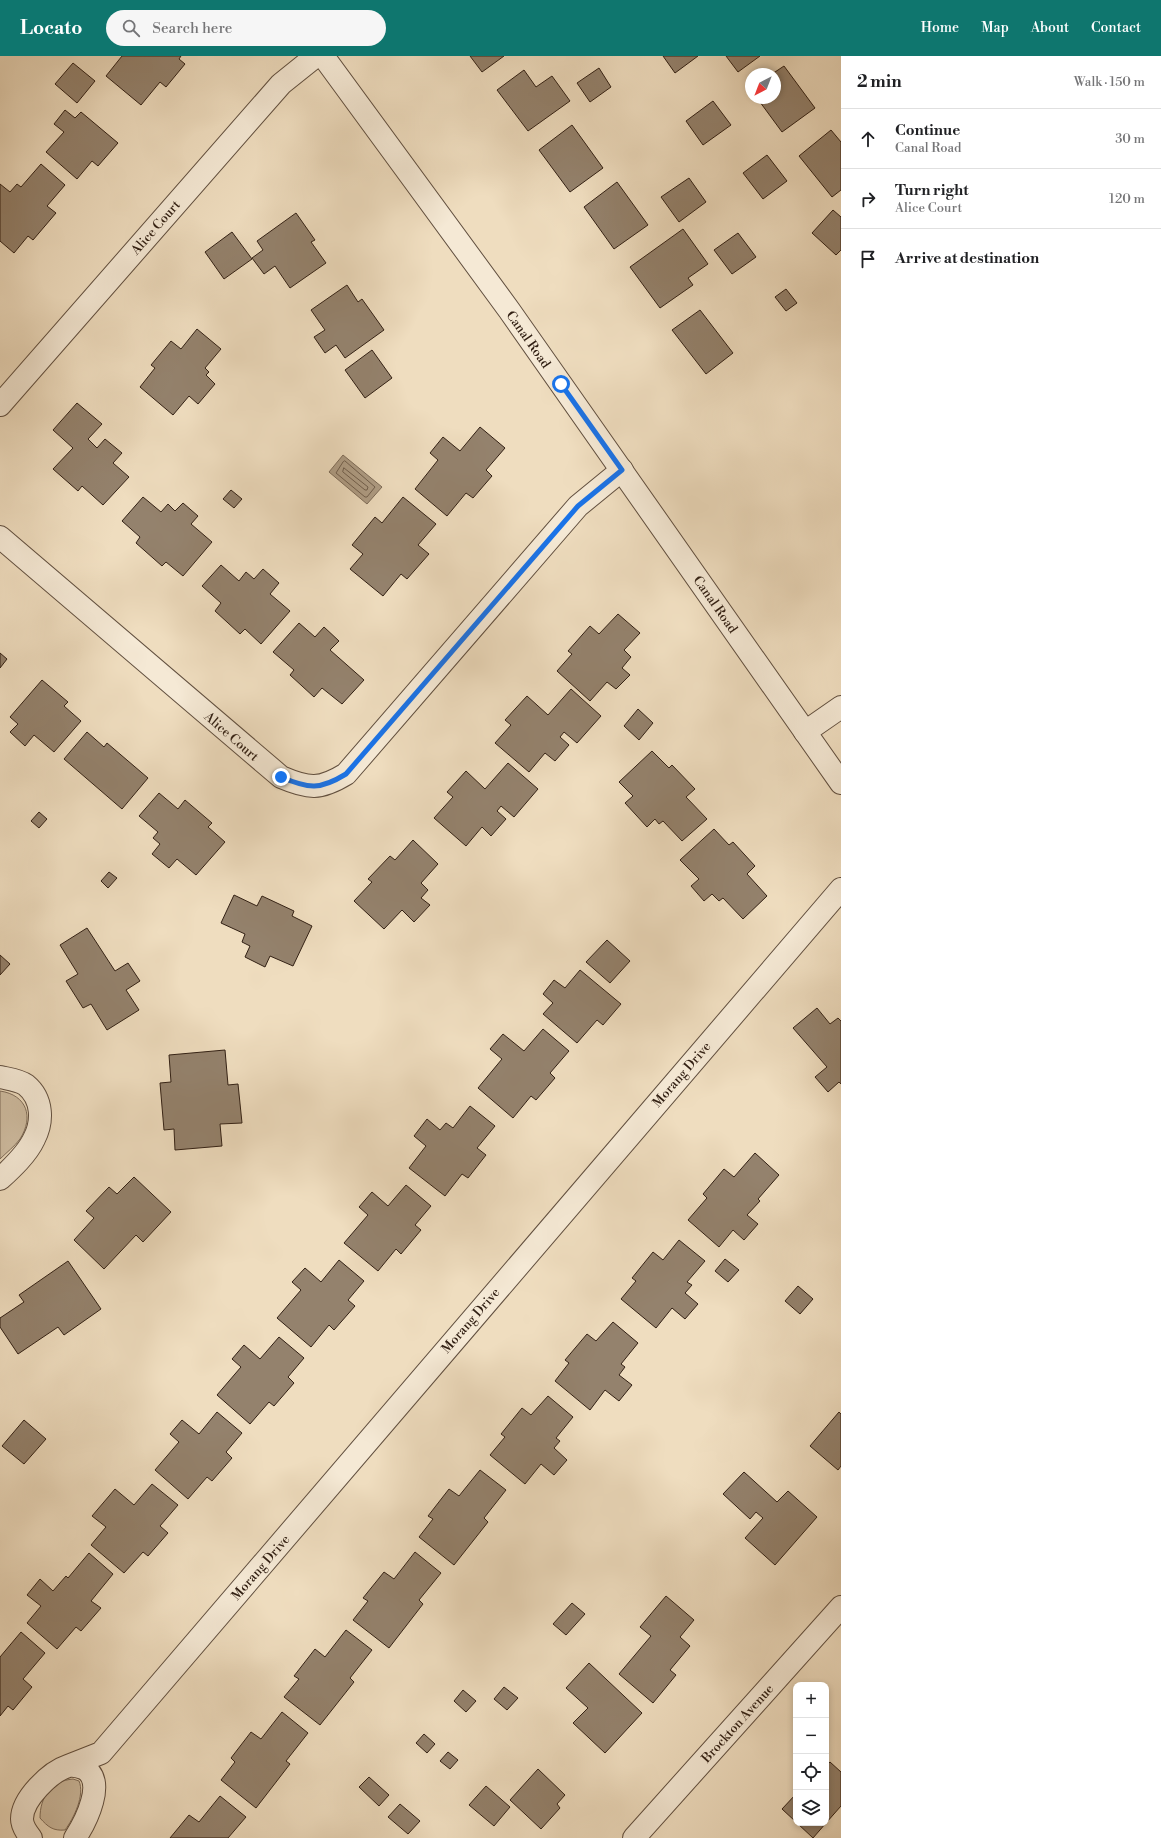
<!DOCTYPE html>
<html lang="en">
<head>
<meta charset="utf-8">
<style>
  body { margin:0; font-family:"Libre Bodoni",serif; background:#f6f6f6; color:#202124 }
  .controls { position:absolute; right:12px; bottom:12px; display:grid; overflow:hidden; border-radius:8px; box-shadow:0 2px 6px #0003 }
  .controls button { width:36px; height:36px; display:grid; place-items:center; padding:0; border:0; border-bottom:1px solid #e0e0e0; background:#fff; color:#202124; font:20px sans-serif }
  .compass { position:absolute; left:745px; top:12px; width:36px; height:36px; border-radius:50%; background:#fff; box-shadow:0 2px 6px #0003; rotate:222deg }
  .stop { position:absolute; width:12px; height:12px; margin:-9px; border:3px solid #1a73e8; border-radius:50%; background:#fff }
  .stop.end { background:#1a73e8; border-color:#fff; box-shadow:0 1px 4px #0008 }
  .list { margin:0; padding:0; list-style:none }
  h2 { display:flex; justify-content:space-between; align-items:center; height:52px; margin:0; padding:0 16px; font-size:17px }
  h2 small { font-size:13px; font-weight:400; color:#757577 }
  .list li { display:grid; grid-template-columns:26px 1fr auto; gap:12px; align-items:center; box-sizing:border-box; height:60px; padding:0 16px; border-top:1px solid #e0e0e0 }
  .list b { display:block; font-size:15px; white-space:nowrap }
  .list p { margin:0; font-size:13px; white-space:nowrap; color:#757577 }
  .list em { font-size:13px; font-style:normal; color:#757577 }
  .icon { flex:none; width:22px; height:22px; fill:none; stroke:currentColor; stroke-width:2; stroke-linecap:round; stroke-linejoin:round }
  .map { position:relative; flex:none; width:841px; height:1782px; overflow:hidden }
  header { display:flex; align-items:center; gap:24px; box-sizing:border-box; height:56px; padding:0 20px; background:#0f766e; color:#fff }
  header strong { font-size:19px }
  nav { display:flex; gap:22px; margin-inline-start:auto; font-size:14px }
  .search { width:280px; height:36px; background:#f6f6f6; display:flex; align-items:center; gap:10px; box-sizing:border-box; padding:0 14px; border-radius:22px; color:#757577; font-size:15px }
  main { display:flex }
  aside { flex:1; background:#fff }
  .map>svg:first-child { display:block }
  .green { fill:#cfbda2; stroke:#806e5b }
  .water { fill:#af9d85; stroke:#7d6b58 }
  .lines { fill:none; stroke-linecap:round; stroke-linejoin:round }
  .shore { stroke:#705e4c; stroke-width:1 }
  .building { fill:#94826d; stroke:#322014 }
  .minor-casing { stroke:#614f3f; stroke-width:24 }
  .tertiary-casing { stroke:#614f3f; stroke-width:24 }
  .minor { stroke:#f5e9d5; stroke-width:22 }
  .tertiary { stroke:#f5e9d5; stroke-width:22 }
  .route { stroke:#1a73e8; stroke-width:5 }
  .labels { text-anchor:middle; stroke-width:3.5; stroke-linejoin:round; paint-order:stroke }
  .street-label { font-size:13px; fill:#322014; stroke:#f5e9d5 }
</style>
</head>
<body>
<header>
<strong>Locato</strong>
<div class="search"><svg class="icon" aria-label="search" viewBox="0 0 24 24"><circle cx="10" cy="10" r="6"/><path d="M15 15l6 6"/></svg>Search here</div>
<nav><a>Home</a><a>Map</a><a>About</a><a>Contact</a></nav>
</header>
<main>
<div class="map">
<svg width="841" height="1782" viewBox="0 0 841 1782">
  <rect width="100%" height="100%" fill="#efddbf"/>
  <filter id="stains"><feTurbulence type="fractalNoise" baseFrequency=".005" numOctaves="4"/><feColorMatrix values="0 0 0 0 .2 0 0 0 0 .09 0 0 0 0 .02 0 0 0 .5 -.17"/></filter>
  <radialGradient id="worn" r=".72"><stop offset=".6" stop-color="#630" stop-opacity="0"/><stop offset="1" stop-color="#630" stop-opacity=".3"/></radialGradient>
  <path class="green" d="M0 1035C27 1039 34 1061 20 1083 15 1090 6 1097 0 1103Z
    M73 1723 79 1725C85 1739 74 1762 65 1774 53 1775 48 1771 40 1762 40 1741 51 1725 73 1723Z"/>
  <path class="water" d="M343 399 382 431 367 448 329 416Z"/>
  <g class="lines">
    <path class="shore" d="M345 405 375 431 367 441H365L336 417 343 406Z
      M344 412 368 431 367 434H365L343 416Z"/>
  </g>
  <path class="building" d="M122 0H181L179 3 185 8 166 31 160 26 141 49 106 20Z
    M470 0H504L482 16Z
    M663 0H698L675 17Z
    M726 0H760L738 16Z
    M73 7 95 25 77 47 55 28Z
    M784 10 815 52 782 76 757 42H775V18H772Z
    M599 12 611 31 590 46 577 27Z
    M524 14 536 31 552 20 570 45 528 75 497 34Z
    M713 45 731 69 703 89 686 65Z
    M65 54 75 62 81 56 118 87 98 110 92 105 77 123 46 96 64 76 54 68Z
    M572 69 603 112 570 136 539 94Z
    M831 74 841 86V134L832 141 799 100Z
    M767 99 787 125 763 143 743 117Z
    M41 108 65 129 47 150 56 157 33 184 28 180 14 197 0 185V128L10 136 17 128 21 131Z
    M689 122 706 146 679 166 661 141Z
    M617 126 648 169 614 193 584 151Z
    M833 154 841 161V194L836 199 812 177Z
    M296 157 315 184 311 186 326 207 290 232 275 210 264 218 252 202 263 194 257 185Z
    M683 173 708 208 688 222 693 229 660 252 630 211Z
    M232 176 252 203 224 223 205 196Z
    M738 177 756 201 732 218 714 194Z
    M347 229 358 246 362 243 384 274 345 302 336 289 325 297 314 281 325 274 311 254Z
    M786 233 797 247 786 255 775 241Z
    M700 254 733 297 706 318 672 274Z
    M197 273 221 293 205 312 209 316 206 319 215 328 198 348 189 340 173 359 140 331 155 312 151 309 171 285 181 293Z
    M372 294 392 322 365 342 345 314Z
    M77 347 102 368 88 383 97 392 105 383 122 397 113 407 129 421 103 449 82 430 78 435 53 413 73 392 53 374Z
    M480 371 505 392 486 414 492 420 473 442 466 437 447 460 415 433 438 404 430 397 443 381 460 395Z
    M231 434 242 443 234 452 223 443Z
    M143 441 161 456 168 448 175 455 183 447 198 460 191 468 212 486 183 520 166 506 162 510 136 487 140 481 122 465Z
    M403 441 436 468 418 489 429 498 407 523 401 518 383 540 350 513 363 498 352 489 375 461 382 467Z
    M221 509 239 525 246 516 254 523 263 513 279 527 270 538 290 555 261 588 245 573 240 578 215 555 221 547 202 530Z
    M618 558 640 577 624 594 631 601 622 612 630 619 616 633 607 626 590 645 557 615 572 598 568 595 590 570 599 578Z
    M299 567 315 581 324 571 339 585 330 594 364 624 342 648 322 632 314 641 290 619 294 614 273 596Z
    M0 597 7 603 0 612Z
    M42 624 68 646 64 650 81 665 54 696 34 679 25 690 10 676 18 668 10 661Z
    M571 633 601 660 577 687 564 676 560 681 569 689 555 705 545 697 529 716 495 687 511 669 505 664 527 640 548 659Z
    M638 653 653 667 639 684 624 670Z
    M87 676 104 691 107 687 148 722 122 753 64 703Z
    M652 695 669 712 672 709 695 733 686 741 707 763 682 785 663 765 659 768 655 763 647 771 625 747 633 740 619 726Z
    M508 707 538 733 514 761 501 750 497 755 506 763 491 780 482 771 466 790 434 762 453 741 447 736 466 715 485 733Z
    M159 737 178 753 185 744 212 767 208 771 225 786 196 819 177 803 169 812 152 798 160 788 153 782 158 776 139 760Z
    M39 756 47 763 39 772 31 765Z
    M714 773 729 789 733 786 755 810 747 818 767 840 743 863 723 842 719 845 712 838 704 845 691 830 699 823 680 804Z
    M413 784 438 808 421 827 428 834 421 842 430 849 414 866 402 854 384 873 354 845 372 826 368 823 390 800 395 804Z
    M109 816 117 822 108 832 101 825Z
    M234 839 257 850 262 840 294 855 292 860 312 870 293 910 270 900 265 911 245 901 250 890 242 886 245 878 221 867Z
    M87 872 115 915 128 907 140 925 126 934 139 954 107 974 91 948 83 952 66 925 78 918 60 889Z
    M607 884 630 905 610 927 586 906Z
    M0 899 10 908 0 919Z
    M580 914 621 948 603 969 597 964 577 987 543 958 553 947 543 938 554 924 565 932Z
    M817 952 830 968 838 962 841 965V1028L839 1026 828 1036 815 1021 827 1011 793 972Z
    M543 973 569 995 550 1017 555 1022 536 1044 531 1040 513 1062 478 1032 502 1003 490 993 503 978 524 995Z
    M225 994 228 1029 238 1028 242 1067 220 1068 222 1090 175 1094 174 1073 164 1074 160 1027 171 1026 169 999Z
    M470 1050 495 1070 477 1092 486 1099 468 1122 462 1118 445 1140 409 1112 426 1090 414 1080 427 1063 440 1074 446 1067 453 1072Z
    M755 1097 779 1119 758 1143 760 1145 747 1159 758 1168 744 1184 733 1174 719 1191 688 1164 707 1142 703 1138 724 1113 734 1121Z
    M134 1121 171 1156 143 1186 136 1179 104 1213 74 1184 94 1162 86 1155 109 1131 117 1138Z
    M406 1129 431 1150 415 1169 421 1174 401 1198 396 1193 378 1215 344 1187 368 1159 359 1151 372 1136 388 1150Z
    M679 1184 705 1205 687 1226 692 1229 685 1237 698 1248 685 1263 672 1252 656 1272 621 1243 636 1225 632 1222 653 1196 663 1204Z
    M725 1203 739 1214 728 1226 715 1215Z
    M339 1204 364 1225 348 1244 355 1250 334 1274 329 1269 311 1291 277 1262 301 1234 292 1226 305 1212 321 1226Z
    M68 1205 101 1253 64 1279 58 1271 18 1298 0 1271V1262L24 1246 19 1239Z
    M798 1230 813 1243 800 1258 785 1245Z
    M613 1266 638 1287 621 1308 625 1311 619 1319 632 1329 619 1345 605 1334 590 1354 555 1325 569 1307 565 1304 587 1278 596 1285Z
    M279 1281 304 1302 288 1321 294 1327 274 1350 269 1346 250 1368 217 1339 241 1311 232 1303 244 1289 260 1303Z
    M548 1340 573 1361 556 1382 560 1385 554 1392 567 1404 554 1419 541 1408 525 1428 490 1399 505 1381 501 1378 522 1352 531 1359Z
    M217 1356 242 1377 226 1396 232 1402 212 1425 207 1421 188 1443 155 1414 179 1386 170 1378 182 1364 199 1378Z
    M839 1356 841 1358V1410L838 1414 810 1390Z
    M24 1364 46 1383 24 1408 2 1390Z
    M480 1414 506 1434 484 1462 488 1466 454 1509 419 1481 433 1463 428 1460 449 1433 459 1440Z
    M744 1416 777 1446 788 1435 817 1461 775 1509 745 1482 763 1462 756 1456 750 1463 723 1438Z
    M152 1428 178 1449 160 1470 168 1477 148 1500 143 1496 124 1517 91 1489 106 1471 92 1460 115 1433 134 1449Z
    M415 1496 441 1517 419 1544 423 1548 389 1592 353 1564 368 1545 363 1542 384 1516 394 1523Z
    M89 1497 113 1518 91 1545 101 1552 81 1575 76 1571 57 1593 27 1567 41 1550 27 1539 40 1523 53 1535 66 1520 68 1522Z
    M666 1540 694 1564 680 1581 690 1590 670 1614 676 1619 653 1647 619 1618 651 1580 640 1571Z
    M572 1547 585 1558 566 1579 553 1568Z
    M346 1574 372 1594 350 1622 354 1626 320 1669 284 1641 299 1623 294 1620 315 1593 325 1601Z
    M21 1576 45 1597 23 1623 32 1631 13 1654 8 1650 0 1660V1601Z
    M589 1607 642 1657 605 1697 573 1667 588 1652 566 1632Z
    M504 1631 518 1642 507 1654 494 1643Z
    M463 1634 476 1645 466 1656 454 1645Z
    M282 1656 308 1677 286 1705 290 1708 256 1752 221 1724 235 1706 231 1702 251 1676 261 1683Z
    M424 1678 435 1688 427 1697 416 1687Z
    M448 1696 458 1704 450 1713 440 1705Z
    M830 1706 841 1716V1750L826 1767V1710Z
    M538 1713 565 1739 557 1748 560 1752 541 1773 510 1744Z
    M369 1721 389 1739 379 1750 359 1731Z
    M486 1730 510 1751 494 1770 469 1749Z
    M796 1738V1766L782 1753Z
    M220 1740 246 1761 228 1782H170L189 1759 199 1766Z
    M400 1748 420 1765 408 1778 388 1761Z
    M797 1767H826L813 1782Z"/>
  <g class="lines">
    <defs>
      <path id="minor" d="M0 349 281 28 316 0
        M0 481 281 721C309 733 320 734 346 718L578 450 622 414
        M805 676 841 651
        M0 1021C9 1023 19 1024 26 1029 43 1043 43 1066 34 1083 27 1098 12 1112 0 1123
        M68 1710 101 1697 841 833
        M31 1782C27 1777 22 1770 22 1763 22 1743 50 1716 68 1710 74 1709 78 1710 83 1712 108 1723 85 1767 75 1782
        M634 1782 841 1551"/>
      <path id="tertiary" d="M323 0 509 254 841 727"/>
    </defs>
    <use href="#minor" class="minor-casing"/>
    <use href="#tertiary" class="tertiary-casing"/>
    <use href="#minor" class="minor"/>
    <use href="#tertiary" class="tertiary"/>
  </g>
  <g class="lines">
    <path class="route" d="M281 721C309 733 320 734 346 718L578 450 622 414 561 328"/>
  </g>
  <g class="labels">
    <g class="street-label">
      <text transform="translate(155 171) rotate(-49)" y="5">Alice Court</text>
      <text transform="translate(529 283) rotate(55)" y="5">Canal Road</text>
      <text transform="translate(716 548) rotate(55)" y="5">Canal Road</text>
      <text transform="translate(232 680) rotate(41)" y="5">Alice Court</text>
      <text transform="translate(681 1018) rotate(-49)" y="5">Morang Drive</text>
      <text transform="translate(470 1264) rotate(-49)" y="5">Morang Drive</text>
      <text transform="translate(260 1511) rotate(-49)" y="5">Morang Drive</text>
      <text transform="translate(737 1667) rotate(-48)" y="5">Brockton Avenue</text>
    </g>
  </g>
  <rect width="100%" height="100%" filter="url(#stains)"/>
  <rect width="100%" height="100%" fill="url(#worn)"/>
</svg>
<div class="controls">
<button>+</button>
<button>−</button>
<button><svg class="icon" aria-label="locate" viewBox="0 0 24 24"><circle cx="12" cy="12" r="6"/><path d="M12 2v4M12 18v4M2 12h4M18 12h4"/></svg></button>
<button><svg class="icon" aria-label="layers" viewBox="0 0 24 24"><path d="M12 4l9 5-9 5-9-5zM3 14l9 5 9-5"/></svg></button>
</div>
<svg class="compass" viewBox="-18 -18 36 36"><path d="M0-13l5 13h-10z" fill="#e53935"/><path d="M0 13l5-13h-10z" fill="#757577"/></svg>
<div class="stop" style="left:561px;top:328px"></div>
<div class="stop end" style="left:281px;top:721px"></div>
</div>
<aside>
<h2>2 min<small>Walk · 150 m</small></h2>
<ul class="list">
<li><svg class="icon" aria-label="ahead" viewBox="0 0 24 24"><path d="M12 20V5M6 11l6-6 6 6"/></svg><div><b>Continue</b><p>Canal Road</p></div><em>30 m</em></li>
<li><svg class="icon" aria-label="right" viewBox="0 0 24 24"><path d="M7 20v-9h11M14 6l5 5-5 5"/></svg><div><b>Turn right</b><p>Alice Court</p></div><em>120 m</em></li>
<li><svg class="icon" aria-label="arrive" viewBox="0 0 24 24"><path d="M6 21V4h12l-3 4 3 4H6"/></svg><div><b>Arrive at destination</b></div></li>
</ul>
</aside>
</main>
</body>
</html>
